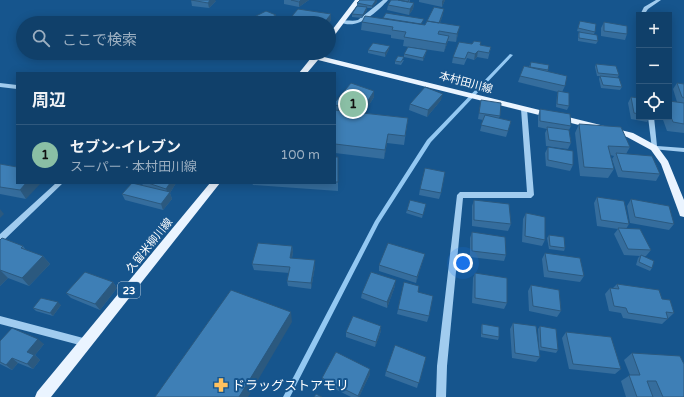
<!DOCTYPE html>
<html lang="ja">
<head>
<meta charset="utf-8">
<style>
  body { margin:0; font-family:"Varela Round","Noto Sans JP",sans-serif; background:#1e4b72; color:#f1f3f6 }
  .controls { position:absolute; right:12px; top:12px; display:grid; overflow:hidden; border-radius:0px; box-shadow:0 2px 10px #0003 }
  .controls button { width:36px; height:36px; display:grid; place-items:center; padding:0; border:0; border-bottom:1px solid #30597e; background:#10406a; color:#f1f3f6; font:20px sans-serif }
  .you { position:absolute; left:463px; top:263px; width:14px; height:14px; margin:-10px; border:3px solid #fff; border-radius:50%; background:#1a73e8; box-shadow:0 0 0 6px #1a73e833 }
  .badge { display:grid; place-items:center; width:26px; height:26px; border-radius:50%; background:#8abfa5; color:#111; font-size:13px; font-weight:700 }
  .pin { position:absolute; translate:-50% -50%; border:2px solid #fff; box-shadow:0 1px 4px #0006 }
  .list { margin:0; padding:0; list-style:none }
  h2 { display:flex; justify-content:space-between; align-items:center; height:52px; margin:0; padding:0 16px; font-size:17px }
  h2 small { font-size:13px; font-weight:400; color:#9cafc1 }
  .list li { display:grid; grid-template-columns:26px 1fr auto; gap:12px; align-items:center; box-sizing:border-box; height:60px; padding:0 16px; border-top:1px solid #30597e }
  .list b { display:block; font-size:15px; white-space:nowrap }
  .list p { margin:0; font-size:13px; white-space:nowrap; color:#9cafc1 }
  .list em { font-size:13px; font-style:normal; color:#9cafc1 }
  .icon { flex:none; width:22px; height:22px; fill:none; stroke:currentColor; stroke-width:2; stroke-linecap:round; stroke-linejoin:round }
  .map { position:relative; flex:none; width:684px; height:397px; overflow:hidden }
  .search { position:absolute; background:#10406a; box-shadow:0 2px 10px #0003; left:16px; top:16px; width:320px; height:44px; display:flex; align-items:center; gap:10px; box-sizing:border-box; padding:0 14px; border-radius:22px; color:#9cafc1; font-size:15px }
  .panel { position:absolute; background:#10406a; box-shadow:0 2px 10px #0003; left:16px; top:72px; width:320px; height:112px; border-radius:0px }
  .map>svg:first-child { display:block }
  .lines { fill:none; stroke-linecap:round; stroke-linejoin:round }
  .stream { fill:#93c8f2; fill-rule:evenodd }
  .minor { fill:#a1ccef; fill-rule:evenodd }
  .major { fill:#eaf4ff; fill-rule:evenodd }
  .wall { fill:#356d9d }
  .shaded-wall { fill:#2b597f }
  .building { fill:#3e7fb6; stroke:#2b597f }
  .labels { text-anchor:middle; stroke-width:4; stroke-linejoin:round; paint-order:stroke }
  .shield { fill:#16558d; stroke:#b9ccdd; stroke-width:1 }
  .shield-label { font-size:10px; font-weight:bold; fill:#fff }
  .street-label { font-size:11px; fill:#fff; stroke:#16558d }
  .near-poi-label { font-size:13px; fill:#fff; stroke:#16558d; text-anchor:start }
</style>
</head>
<body>
<div class="map">
<svg width="684" height="397" viewBox="0 0 684 397">
  <rect width="100%" height="100%" fill="#16558d"/>
  <g class="lines">
    <path class="stream" d="M510 54 513 55 431 142 379 223 290 397H283L375 221 427 140Z"/>
    <path class="minor" d="M383 0H388C377 12 357 31 340 22 345 19 352 22 358 20Z
      M656 0H661L648 9 644 15H640L644 7Z
      M637 22H639V30L637 29Z
      M0 83 17 85V89L0 87Z
      M524 107 527 109 534 195 531 198H463L447 366 446 397H436L437 366 457 195 460 192H527L521 109Z
      M648 117H654L657 146 684 148V152L652 149Z
      M56 183H63L3 241 0 242V234Z
      M0 316 87 339 90 340 91 343 90 346 87 347 0 324Z"/>
    <path class="major" d="M355 0H361L331 40 329 41V34Z
      M315 53H323L320 56 633 133 657 146 668 161 684 200V217L680 216 679 213 661 164 651 150 627 137 318 60 307 73H299Z
      M210 183H220L51 397H35L37 392Z"/>
  </g>
  <path class="wall" d="M191 0 216 1 209 8 192 6Z
    M284 0H309L299 7 284 4Z
    M391 0H410V2L414 3 413 9 409 15 387 10 388 5Z
    M419 0H445L442 7 419 2Z
    M377 2 372 8H367V10L362 18 352 17V14L357 6V3Z
    M331 14V20L329 23H301L292 21V16Z
    M443 14 440 23 458 34 456 42 448 41 444 52 403 46 404 40 391 38V35L361 30 362 22 425 25Z
    M276 15V21L273 23H250V19Z
    M580 21 595 32 594 34 598 41 596 44 578 41V35L579 32H581L577 31Z
    M604 22 627 34 625 40 601 36V28Z
    M481 45 491 47 488 59 477 57 474 60 467 58 464 65 452 63 453 57Z
    M389 49 385 57 368 53V50Z
    M274 53H290L283 57Z
    M291 53H307V54L297 60 290 57 289 54Z
    M426 53 423 61 404 57V54Z
    M404 60 401 65 395 64V61Z
    M531 62 548 70V72L565 86 562 92 569 106 567 110 556 107 557 95 558 92 518 82 524 66 529 67Z
    M596 64 619 75 617 78 622 87 620 90 601 88 599 79 600 76H597L595 67Z
    M677 83 684 84V133L667 131 662 117H669V101L677 102 673 89Z
    M374 91V97L364 113 408 118 404 145 387 143 384 159 335 153V102Z
    M631 97 639 98V117H650L647 122 631 119 628 103Z
    M441 100 427 117 409 110 410 104Z
    M481 100 500 116 499 118 508 131 506 137 480 131 483 120 478 119Z
    M540 109 571 126 569 130 571 143 568 149 546 146 545 133 547 129 538 127V116Z
    M579 124 630 147 626 154 660 174 656 181 618 177 612 159 614 156 610 155 614 169 608 178 580 176 575 133Z
    M548 147 573 165 570 171 546 166 545 153Z
    M335 157H338V191L253 185 252 183H335Z
    M0 164 17 167 26 199 0 194Z
    M142 183H176L170 193 172 199 163 210 125 200 122 194 143 186Z
    M420 189 441 193 439 199 419 195Z
    M597 197 629 224 626 229 651 250 646 256H642L652 268 650 271 636 265 638 258 640 256 624 255 614 234 618 229 597 226 594 203Z
    M631 199 674 224 669 230 630 223 627 206Z
    M474 200 511 224 508 231 472 226V206Z
    M426 204 422 218 406 213 407 210Z
    M526 213 545 240 542 246 522 242 523 219Z
    M472 232 506 255 504 261 470 257V238Z
    M549 235 565 248 564 251 549 249 547 238Z
    M0 240 23 246 26 250 43 256 50 264 29 286 8 278 0 286Z
    M292 246 293 252 292 258 315 266 311 289 288 286 287 281 289 273 254 270 252 264Z
    M545 253 584 276 580 282 544 277 542 259Z
    M423 260 416 283 379 271V265Z
    M475 273 507 303 504 309 472 303 473 278Z
    M113 282 117 288 100 310 71 298 66 293Z
    M404 282 418 292 429 316 427 322 397 314Z
    M617 284 662 299 674 313 662 324 623 318 621 313 609 311 605 294 610 288H613Z
    M531 285 561 311 557 317 529 311 528 291Z
    M395 286 387 308 361 298 362 293Z
    M61 305 53 316 36 311 33 308Z
    M513 323 539 348 538 329 540 326 558 350 556 353 539 350 540 357 536 362 512 358 510 329Z
    M482 324 499 337 498 340 481 337V327Z
    M381 326V331L375 347 346 337V332Z
    M566 332 621 369 615 374 569 369 562 338Z
    M0 341 44 344 35 355 40 360 33 369 18 363 12 370 0 364Z
    M632 353 684 397H626L621 381 630 375 624 360Z
    M426 357 417 388 385 376 386 371Z
    M370 369V374L359 397H351L323 383 322 378Z"/>
  <path class="shaded-wall" d="M210 0H215L216 1 209 8 208 3Z
    M301 0H309L299 7V2Z
    M376 0H377V2L372 8V6Z
    M443 0H445L442 7V1Z
    M414 3 413 9 409 15 410 9Z
    M367 7V10L362 18 363 15Z
    M444 9 443 14 438 29 439 23Z
    M331 14V20L329 23H324Z
    M276 15V21L273 23H261Z
    M460 26 456 42 457 34Z
    M449 36 447 44 444 52 446 44Z
    M390 46 389 49 385 57V53Z
    M427 50 426 53 423 61V58Z
    M478 51 477 57 474 60 475 54Z
    M283 53H290L283 57Z
    M304 53H307V54L297 60V57Z
    M374 91V97L361 118V112Z
    M443 94 441 100 427 117 428 110Z
    M388 134 387 143 384 159 385 150Z
    M26 183H41L26 199 20 190Z
    M170 183H176L170 193 172 199 163 210 161 204 168 194 166 189Z
    M0 209 4 214 0 218Z
    M292 246 293 252 291 263 290 258Z
    M425 254 423 260 416 283 417 277Z
    M43 256 50 264 29 286 22 278Z
    M315 260V266L311 289V283Z
    M0 270 8 278 0 286Z
    M396 280 395 286 387 308V302Z
    M113 282 117 288 100 310 95 304Z
    M58 302 61 305 53 316 50 313Z
    M291 312 292 322 248 397H239Z
    M381 326V331L375 347 376 342Z
    M38 339 44 344 35 355 40 360 33 369 27 364V352Z
    M12 358 18 363 12 370 6 365Z
    M370 369V374L359 397H358Z"/>
  <path class="building" d="M191 0H210L208 3Z
    M291 0H301L299 2Z
    M360 0H376L372 6 357 3Z
    M391 0H398L414 3 410 9 388 5Z
    M398 0H409L408 2Z
    M357 6 367 7 363 15 352 14Z
    M434 7 444 9 439 23 427 21Z
    M298 9 331 14 324 23H313L308 22 311 19 292 16Z
    M266 11 276 15 261 23H258L250 19Z
    M386 13 424 19 421 24 383 18Z
    M365 16 425 25 427 21 460 26 457 34 439 31 438 34 449 36 446 44 404 37 406 32 392 30 393 27 362 22Z
    M580 21 596 24 595 32 578 28Z
    M604 22 627 26V34L604 31Z
    M579 32 597 35 598 41 579 38Z
    M474 41 481 42 480 45 491 47 489 53 478 51 475 54 468 52 465 59 453 57 459 42 472 44Z
    M373 43 390 46 385 53 368 50Z
    M408 47 427 50 423 58 404 54Z
    M291 53H304L297 57 289 54Z
    M398 56 404 57 401 62 395 61Z
    M531 62 549 65 548 70 530 67Z
    M596 64 616 66 619 75 598 73Z
    M524 66 567 76 565 86 520 76Z
    M600 76 619 78 622 87 603 85Z
    M351 83 374 91 361 112 335 105V102Z
    M677 83 684 84V98L682 97Z
    M425 87 443 94 428 110 410 104Z
    M558 91 569 93V106L557 104Z
    M631 97 639 98V114L634 113Z
    M481 100 501 103 500 116 479 113Z
    M669 101 684 103V124L673 122 669 112Z
    M540 109 570 114 571 126 540 121Z
    M335 110 408 118 405 136 388 134 385 150 335 144Z
    M485 115 511 121 508 131 481 125Z
    M579 124 621 127 630 147 608 146 614 169 584 167Z
    M547 127 569 130 571 143 549 140Z
    M548 147 573 151V165L548 160Z
    M616 153 652 156 660 174 622 171Z
    M335 157H338V182H335Z
    M0 164 17 167V183H26L20 190 0 187Z
    M425 168 445 172 441 193 420 189Z
    M132 183 170 192 161 204 122 194Z
    M148 183H170L166 189Z
    M597 197 624 201 629 224 601 220Z
    M631 199 669 206 674 224 635 217Z
    M410 200 426 204 423 215 407 210Z
    M474 200 509 204 511 224 474 220Z
    M526 213 545 217V240L525 236Z
    M618 228 640 229 651 250 628 249Z
    M472 232 505 237 506 255 472 251Z
    M549 235 564 237 565 248 550 246Z
    M2 238 23 246 21 248 43 256 22 278 0 270V240Z
    M258 243 292 246 290 258 315 260 311 283 287 281 290 267 252 264Z
    M388 243 425 254 417 277 379 265Z
    M545 253 580 258 584 276 548 271Z
    M641 255 654 261 652 268 639 262Z
    M85 272 113 282 95 304 66 293Z
    M371 272 396 280 387 302 362 293Z
    M475 273 507 278V303L475 298Z
    M404 282 419 286 418 292 433 296 429 316 398 309Z
    M617 284 659 290 662 299 670 300 674 313 666 312 668 319 628 313 626 308 614 306 610 288 619 289Z
    M531 285 559 290 561 311 533 306Z
    M231 290 291 312 239 397H155Z
    M41 298 58 302 50 313 33 308Z
    M353 316 381 326 376 342 346 332Z
    M513 323 536 326 540 357 515 353Z
    M482 324 499 327V337L482 334Z
    M540 326 556 329 558 350 541 347Z
    M12 328 38 339 27 352 34 355 27 364 12 358 6 365 0 362V341Z
    M566 332 611 337 621 369 573 364Z
    M395 345 426 357 419 383 386 371Z
    M336 352 370 369 358 396 322 378Z
    M632 353 680 356 684 364V397H663L656 381H647L653 397H637L629 375H640Z
    M316 394 322 397H314Z"/>
  <defs>
    <symbol id="pharmacy-bare" viewBox="-9 -9 18 18"><path d="M-2-6h4v4h4v4h-4v4h-4v-4h-4v-4h4Z" fill="#ffc260" stroke="#16558d" stroke-width="2.5" paint-order="stroke"/></symbol>
  </defs>
  <g fill-rule="evenodd">
    <use href="#pharmacy-bare" x="211" y="375" width="20" height="20"/>
  </g>
  <g class="labels">
    <rect class="shield" x="118" y="282" width="22" height="16" rx="3"/>
    <g class="shield-label">
      <text x="129" y="294">23</text>
    </g>
    <g class="street-label">
      <text transform="translate(466 82) rotate(15)" y="4">本村田川線</text>
      <text transform="translate(149 245) rotate(-51)" y="4">久留米柳川線</text>
    </g>
    <g class="near-poi-label">
      <text x="232" y="390">ドラッグストアモリ</text>
    </g>
  </g>
</svg>
<div class="controls">
<button>+</button>
<button>−</button>
<button><svg class="icon" aria-label="locate" viewBox="0 0 24 24"><circle cx="12" cy="12" r="6"/><path d="M12 2v4M12 18v4M2 12h4M18 12h4"/></svg></button>
</div>
<div class="you"></div>
<div class="pin badge" style="left:353px;top:104px">1</div>
<div class="search"><svg class="icon" aria-label="search" viewBox="0 0 24 24"><circle cx="10" cy="10" r="6"/><path d="M15 15l6 6"/></svg>ここで検索</div>
<section class="panel">
<h2>周辺<small></small></h2>
<ul class="list">
<li><span class="badge">1</span><div><b>セブン-イレブン</b><p>スーパー · 本村田川線</p></div><em>100 m</em></li>
</ul>
</section>
</div>
</body>
</html>
